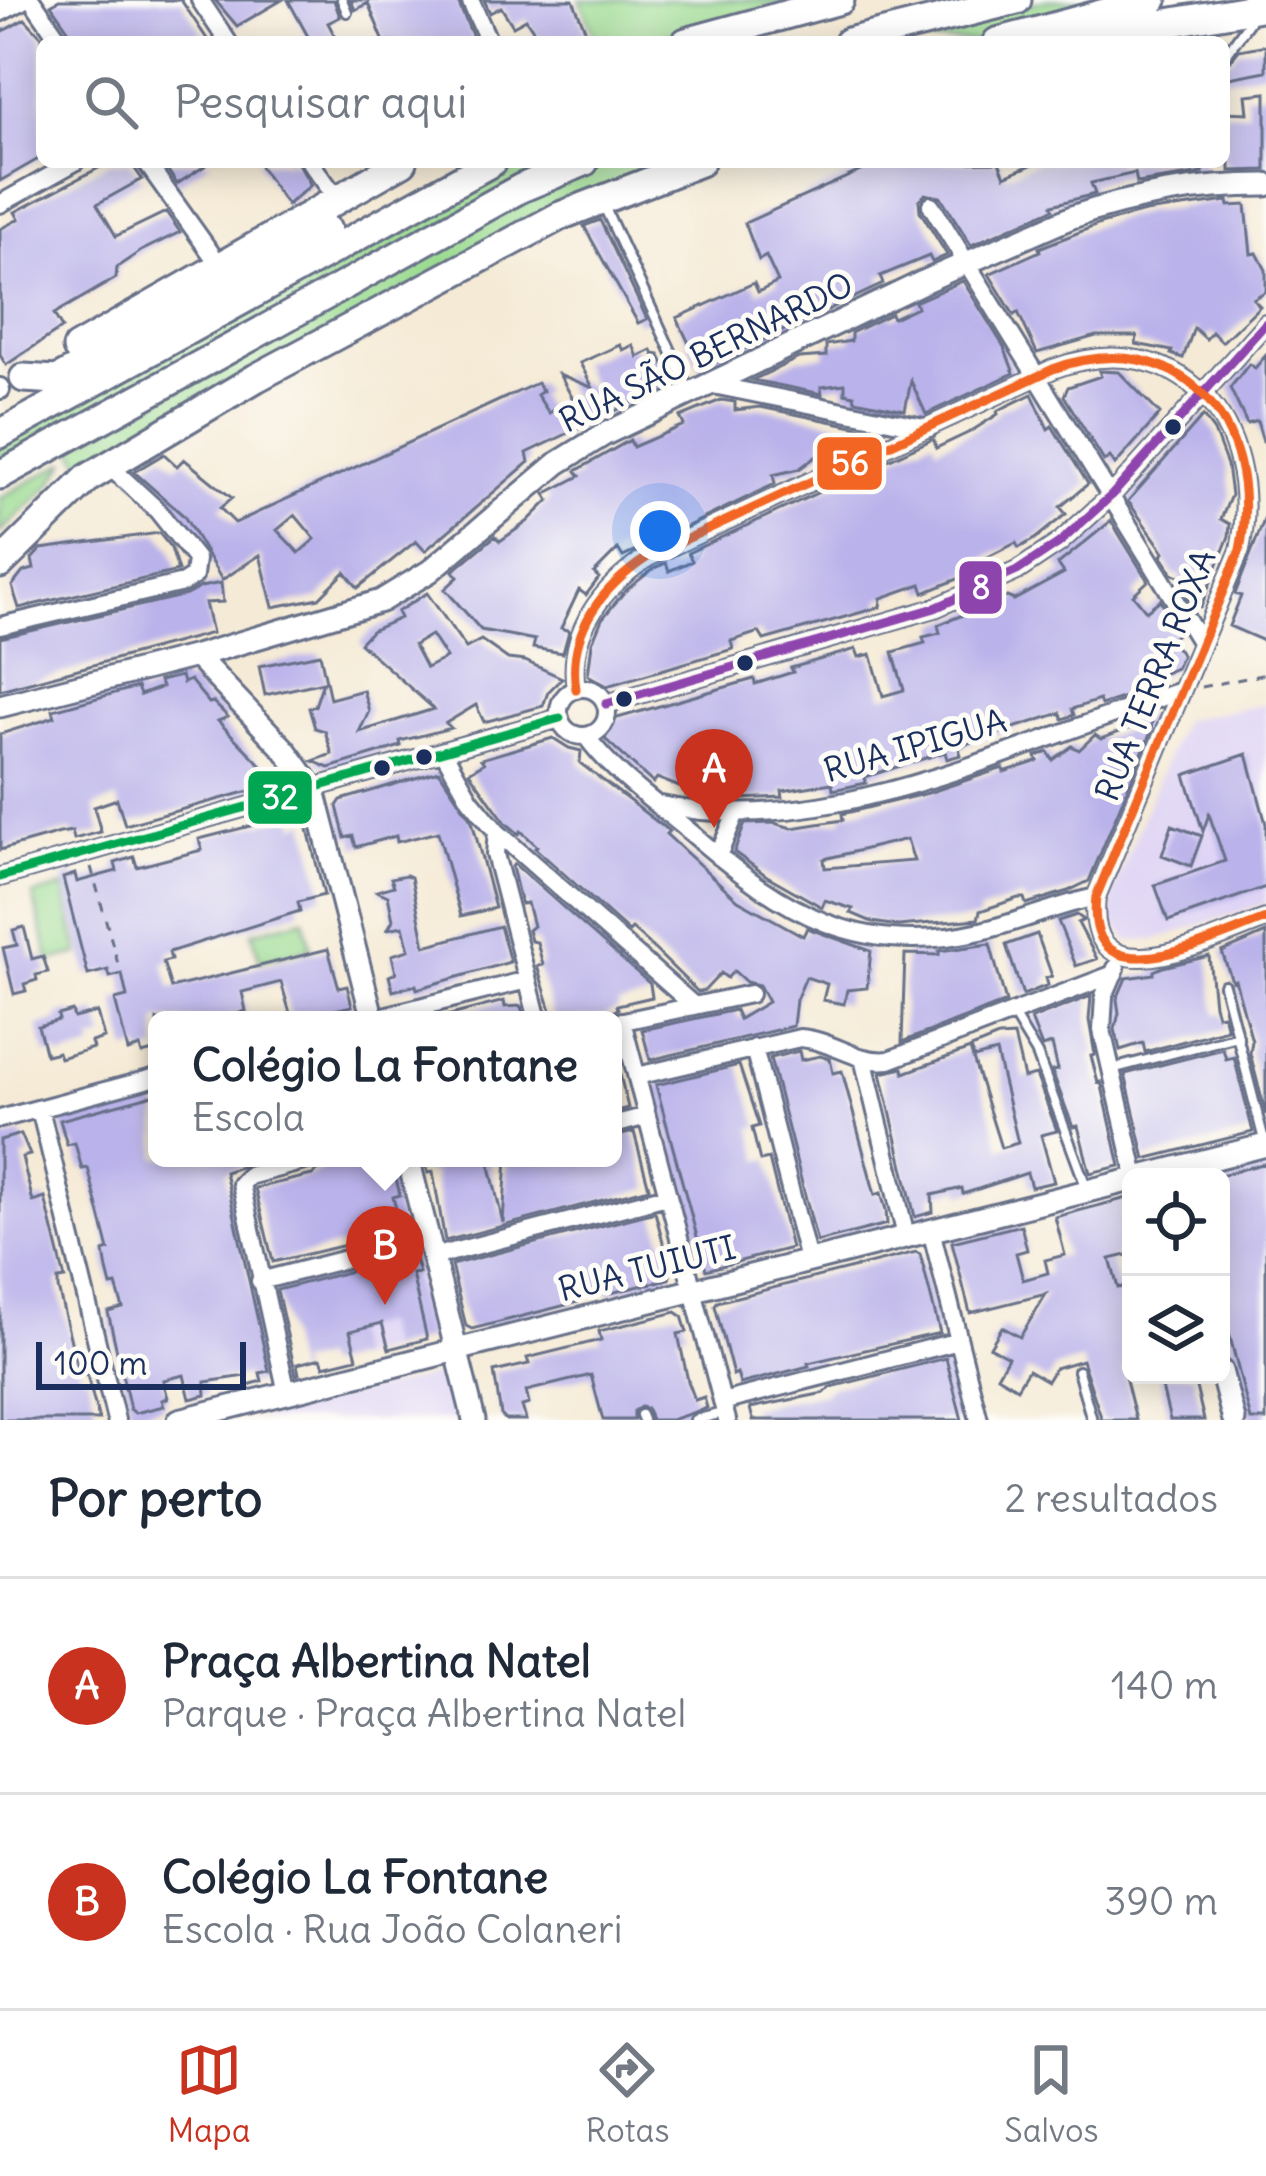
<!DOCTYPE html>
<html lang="pt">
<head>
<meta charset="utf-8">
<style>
  body { margin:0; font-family:Delius,sans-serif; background:#f2f2f3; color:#1f2937 }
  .controls { position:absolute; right:36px; bottom:36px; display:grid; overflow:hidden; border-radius:18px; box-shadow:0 6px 30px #0003 }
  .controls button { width:108px; height:108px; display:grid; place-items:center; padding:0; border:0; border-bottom:3px solid #e0e1e3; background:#fff; color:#1f2937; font:60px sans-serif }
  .scale { position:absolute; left:36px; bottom:30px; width:210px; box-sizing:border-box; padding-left:12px; border:6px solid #1b2f5e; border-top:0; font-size:33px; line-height:42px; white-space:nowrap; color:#1b2f5e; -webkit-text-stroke:9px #fdfcf7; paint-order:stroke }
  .you { position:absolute; left:660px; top:531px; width:42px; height:42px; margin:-30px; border:9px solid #fff; border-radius:50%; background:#1a73e8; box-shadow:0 0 0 18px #1a73e833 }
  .badge { display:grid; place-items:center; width:78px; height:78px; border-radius:50%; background:#c8321e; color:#fff; font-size:39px; font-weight:700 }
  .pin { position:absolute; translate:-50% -99px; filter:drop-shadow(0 3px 6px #0008) }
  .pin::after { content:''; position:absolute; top:63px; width:42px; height:36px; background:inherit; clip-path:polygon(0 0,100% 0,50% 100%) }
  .popup { position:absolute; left:148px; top:1011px; width:474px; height:156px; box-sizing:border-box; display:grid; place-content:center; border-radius:18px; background:#fff; filter:drop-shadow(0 3px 9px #0005); font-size:39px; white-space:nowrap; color:#747a83 }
  .popup b { font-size:45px; color:#1f2937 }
  .popup::after { content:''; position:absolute; left:50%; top:100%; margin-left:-24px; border:24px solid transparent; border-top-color:#fff }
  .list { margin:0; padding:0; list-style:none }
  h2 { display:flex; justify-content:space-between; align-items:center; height:156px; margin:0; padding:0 48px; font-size:51px }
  h2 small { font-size:39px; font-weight:400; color:#747a83 }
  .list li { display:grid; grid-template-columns:78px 1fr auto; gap:36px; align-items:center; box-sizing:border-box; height:216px; padding:0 48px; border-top:3px solid #e0e1e3 }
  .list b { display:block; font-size:45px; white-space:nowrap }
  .list p { margin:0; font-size:39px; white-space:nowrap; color:#747a83 }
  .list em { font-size:39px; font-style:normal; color:#747a83 }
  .icon { flex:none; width:66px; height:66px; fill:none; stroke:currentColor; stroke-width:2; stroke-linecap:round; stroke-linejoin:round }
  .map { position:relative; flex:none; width:1266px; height:1420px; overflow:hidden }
  .search { position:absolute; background:#fff; box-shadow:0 6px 30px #0003; left:36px; right:36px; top:36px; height:132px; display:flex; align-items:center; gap:30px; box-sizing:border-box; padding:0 42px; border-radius:18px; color:#747a83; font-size:45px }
  .sheet { height:588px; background:#fff }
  nav { display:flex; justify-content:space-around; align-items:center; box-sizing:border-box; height:168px; border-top:3px solid #e0e1e3; background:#fff; font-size:33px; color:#747a83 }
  nav a { display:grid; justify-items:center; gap:6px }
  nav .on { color:#c8321e }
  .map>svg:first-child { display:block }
  .built { fill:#dfd4f5 }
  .green { fill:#9bdb91; stroke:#5b8578; stroke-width:3 }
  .building { fill:#bab2ea; fill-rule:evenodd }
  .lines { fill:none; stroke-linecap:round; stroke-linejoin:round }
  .service-casing { stroke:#677088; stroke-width:14 }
  .minor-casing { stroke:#677088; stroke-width:22 }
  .tertiary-casing { stroke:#677088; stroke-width:27 }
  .secondary-casing { stroke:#677088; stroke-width:27 }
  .trunk-casing { stroke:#677088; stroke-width:33 }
  .path { stroke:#677088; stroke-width:3; stroke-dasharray:9 9; stroke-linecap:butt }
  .service { stroke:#fff; stroke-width:8 }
  .minor { stroke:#fff; stroke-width:16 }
  .tertiary { stroke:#fff; stroke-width:21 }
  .secondary { stroke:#fff; stroke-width:21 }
  .trunk { stroke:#fff; stroke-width:27 }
  .bus-1-casing { stroke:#fdfcf7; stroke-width:18 }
  .bus-2-casing { stroke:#fdfcf7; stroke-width:18 }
  .bus-3-casing { stroke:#fdfcf7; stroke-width:18 }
  .bus-1 { stroke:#8e44ad; stroke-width:9 }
  .bus-2 { stroke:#f26522; stroke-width:9 }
  .bus-3 { stroke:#00a651; stroke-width:9 }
  .bus-dot { fill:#1b2f5e; stroke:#fdfcf7; stroke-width:4.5 }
  .labels { text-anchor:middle; stroke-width:10; stroke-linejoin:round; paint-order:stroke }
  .street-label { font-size:33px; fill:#1b2f5e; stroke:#fdfcf7 }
  .line-badge { stroke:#fdfcf7; stroke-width:4.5 }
  .badge-label { font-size:33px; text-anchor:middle; font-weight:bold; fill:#fff }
</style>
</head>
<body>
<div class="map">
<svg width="1266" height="1420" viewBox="0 0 1266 1420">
  <rect width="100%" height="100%" fill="#fdfcf7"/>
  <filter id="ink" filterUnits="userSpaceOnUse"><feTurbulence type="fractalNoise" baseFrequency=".00833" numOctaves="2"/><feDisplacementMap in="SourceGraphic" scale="24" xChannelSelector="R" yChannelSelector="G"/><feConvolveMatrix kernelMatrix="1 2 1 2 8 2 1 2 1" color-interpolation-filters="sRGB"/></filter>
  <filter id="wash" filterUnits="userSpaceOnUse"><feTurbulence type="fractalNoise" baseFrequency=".004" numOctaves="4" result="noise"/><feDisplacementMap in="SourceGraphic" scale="48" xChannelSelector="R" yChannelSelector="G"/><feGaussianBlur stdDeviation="2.7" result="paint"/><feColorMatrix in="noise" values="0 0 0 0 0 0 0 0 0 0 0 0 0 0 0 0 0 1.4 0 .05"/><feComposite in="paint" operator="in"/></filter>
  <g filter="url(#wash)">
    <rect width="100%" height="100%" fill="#f5ead5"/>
    <path class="built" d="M1266 704V903L1154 940 1128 941 1111 919 1113 892 1182 720Z
      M413 1251 434 1337 357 1358 335 1271Z
      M437 1375 447 1379 457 1420H252Z"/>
    <path class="green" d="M580 0H796L638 42H598Z
      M1044 0H1137L980 42H889Z
      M526 162H568L0 462V441L457 193Z
      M610 162H676L85 468 72 447 526 199Z
      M67 461 50 486 0 533V498Z
      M63 887 79 954 50 961 33 895Z
      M304 919 311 948 260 961 252 932Z"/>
    <g id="blocks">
      <path class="building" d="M59 0H181L209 42H77L51 5Z
        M215 0H282L237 26Z
        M288 0H334L340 17 328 23 338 42H311Z
        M351 0H457L475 42H384L368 3 355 10Z
        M484 0H573L587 34 573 42H541L526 19 513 26 501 7 490 13Z
        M25 19 42 37V157L0 181V33Z
        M1266 45V71L1224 79V61L1231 60 1239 50Z
        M1266 93V170L1230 171V163H1224V112L1248 113 1246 95Z
        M110 162H130L142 179 97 204 116 236 166 212 180 232 141 251 117 267 116 278 54 314 62 328 6 365 0 355V229L19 219 15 212Z
        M162 162H211L177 184Z
        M257 162H297L311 185 287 205Z
        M999 162 1005 176 1038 162H1116L1118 166 1133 162H1203V173L1137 183 1135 173 1091 183 1095 194 1052 205 1053 209 971 245 941 197 925 194 919 200 920 211 947 255 932 262 929 256 880 276 883 284 701 369 677 318 754 283 758 292 778 282 766 256 759 260 745 223 876 164Z
        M1228 201 1229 206 1246 205 1251 254 1257 253 1266 270V291L1253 299 1260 306 1222 342 1212 332 1206 339 1194 328 1183 358 1171 354 1172 351 1136 344 1137 336H1096L1037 353 1018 312 1014 315 989 274 1040 251 1039 248 1100 224 1145 212Z
        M600 220 647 319 638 323 584 226Z
        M963 281 1004 347 1014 373 926 414 911 381 905 410 855 400 854 395 845 393V384L821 387 822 394 753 380 799 358 826 356V345L851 341V333L891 314 893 318 917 307 915 302Z
        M620 345 623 350 633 345 638 357 652 350 654 355 659 354 673 383 527 453 529 462 425 551 416 541 358 588 345 572 319 598 273 607 260 555 222 580 184 516 134 472 164 454 177 466 184 459 232 498 220 508 235 523 537 383 543 391 537 395 549 413 573 399 559 374 593 388 580 363ZM295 515 315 539 299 553 277 530Z
        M1266 355V442H1263L1257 421 1247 424 1230 388 1249 364 1255 368Z
        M1099 371 1119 372 1160 414 1115 465 1110 457 1104 461 1064 396 1068 387 1101 376Z
        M1032 394 1048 429 1052 426 1088 484 1060 507 1066 514 1036 538 1019 548 1016 543 978 562 982 569 924 593 921 584 881 598 880 607 764 640 759 632 731 641 733 649 607 686 588 675 592 643 602 619 625 591 653 569 666 563 669 571 692 561 688 553 931 440H934L936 448 970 432 998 414 997 411Z
        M721 400 735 402V410L760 407 883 432 847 451 822 452 799 469 773 475 775 484 623 557 618 549 594 573 599 578 586 595 579 590 561 628 569 631 563 653 533 648 535 640 481 630 445 589 458 577 453 571 495 536 500 541 527 522 549 500 545 494 580 476 576 471 630 440 633 447 684 425 680 417Z
        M1203 416 1214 431 1227 465 1231 495 1221 519 1230 524 1229 536 1201 607 1191 603 1178 582 1182 577 1173 574 1162 556 1164 552 1128 501Z
        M1266 515V642L1229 626 1241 596 1235 594Z
        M1111 521 1148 581 1133 595 1146 611 1160 600 1179 631 1170 640 1182 655 1176 668 1133 686 1134 694 1101 705 1099 700 1072 709 1074 715 1063 719 1060 713 971 742 959 748 961 755 947 759 945 752 865 777 866 783 833 790 832 783 782 791 783 797 739 799 708 793V798L686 795 687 790 657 778 653 783 605 739 614 719 754 679 755 684 793 672 791 668 856 649 859 657 871 654 883 696 904 690 893 652 925 643 923 637 940 633 938 625 1007 597 1014 600 1064 573 1058 564Z
        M159 533 171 548 178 571 19 608 12 586 23 572 34 569 32 559 41 549Z
        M221 583 223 602 205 603 212 633 0 690V638L186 595 201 587Z
        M427 593 466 648 481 640 508 659 525 661 562 678 548 692 543 706 484 722 476 705 446 723 451 728 400 741 401 746 329 768 313 761 332 754 325 731 315 728 309 708 315 706 323 682 265 695 259 666 320 654 330 699 363 690 369 711 359 732 434 709 360 643 371 631 400 618 397 612ZM431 635 446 658 426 668 414 645Z
        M181 676 183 683 190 680 209 703 213 702 228 717 218 721 263 767 268 786 125 825 117 799 94 807 101 832 74 839 72 831 60 833 0 850V734L55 717 53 710 137 687 140 695 162 687 159 681Z
        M1147 716 1152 721 1151 732 1089 881 1068 891 1026 904 1024 898H1018L980 911 978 919 898 926 872 922 851 913 853 909 825 900 822 907 767 876 734 852 745 824 774 823 792 828 843 820 842 814 928 793 1003 768 1004 772 1038 761 1036 756 1048 752 1053 760 1072 746 1079 750 1095 735 1101 739 1130 728 1125 724ZM907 839 914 861 825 868 824 859Z
        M553 738 569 748 581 751 580 763 669 831 666 834 738 900 803 936 807 928 871 951 867 988 847 990 844 1004 823 1000 827 984 806 977 796 1000 793 1026 650 1060 642 1030 735 1010 739 1019 768 1002 759 985 746 982 734 971 727 978 721 973 705 990 698 992 650 945 632 929 629 932 535 848 537 846 521 831 519 834 506 823 469 772 484 763 481 759Z
        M1247 754 1266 824V887L1168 921 1155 885 1225 861 1209 814 1203 831 1185 775Z
        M439 771 472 821 495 908 461 916 438 832 397 842 396 836 356 847 353 836 345 838 337 806 341 800Z
        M294 815 296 825 306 821 324 895 298 902 300 911 169 952 171 960 163 962 171 988 328 949 339 988 347 986 352 1006 292 1020 281 982 242 992 246 1011 218 1020H157V1050L142 1054 140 1047 128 1051 115 1000 127 997 122 974 110 977 108 970 88 975 63 878 75 874 77 882 117 871 115 863 134 857 137 867 202 850 199 839Z
        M1172 825 1202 836 1191 866 1162 855Z
        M514 864 650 984 652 997 617 1005 618 1009 604 1016 554 1020 537 966 543 965 537 942 531 941 528 930 533 926 527 903 521 904 512 867Z
        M406 875 411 877 425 946 500 926 510 962 417 989 416 985 393 991 389 976 396 973 392 955 409 950 403 926 388 929 393 920 388 896 377 891 394 886 391 878Z
        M1077 915 1084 920 1078 923 1097 959 1076 966 1058 921Z
        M24 927 32 959 43 956 48 972 36 975 37 980 24 984 26 991 14 994 3 948 17 945 13 930Z
        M1266 933V1115L1250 1053 1252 1041 1235 980 1232 981 1222 952Z
        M1037 934 1052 976 1046 978 1048 985 1023 995 1006 945Z
        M990 944 1006 1002 902 1042 905 954 939 955V951Z
        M1209 956 1214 1005 1217 1015 1223 1014 1227 1029 1145 1052 1143 1043 1120 1050 1115 1029 1119 1013 1117 999 1126 978 1154 974V971L1163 967Z
        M1091 996 1089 1020 1095 1055 1091 1056 1098 1083 1101 1082 1120 1166 1090 1173 1078 1126 1073 1127 1052 1071 1058 1070 1052 1044 1042 1047 1031 1019Z
        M504 1001 505 1007 521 1006 525 1020H447V1016Z
        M72 1011 74 1018 97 1012 104 1038 91 1042 93 1048 60 1058 58 1052 46 1055 38 1026 59 1020 58 1015Z
        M1014 1036 1024 1078 1036 1075 1057 1131 1041 1135 1054 1182 1031 1187 1027 1173 963 1194 962 1188 932 1195 933 1212 915 1217 881 1073 903 1068 904 1073 970 1049 1001 1148 1018 1143 996 1052 974 1058 971 1048 998 1037Z
        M1223 1049 1226 1059 1234 1057 1253 1132 1145 1159 1125 1074Z
        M799 1051 801 1060 820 1056 830 1059 833 1073 842 1071 875 1195 881 1193 886 1210 887 1224 817 1242 770 1058Z
        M617 1062 628 1108 613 1112V1063Z
        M739 1065 759 1126 752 1128 760 1161 769 1159 791 1248 706 1270 656 1085Z
        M157 1094V1158H267L225 1172 269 1371 260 1373 262 1381 248 1385 246 1376 205 1382 206 1395 190 1399 184 1375 163 1380 168 1398 162 1400 164 1406 135 1413 130 1409 108 1312 123 1308 116 1285 111 1286 107 1270 104 1252 109 1250 88 1168 82 1169 75 1143 67 1145 60 1120Z
        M634 1132 649 1188 445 1241 433 1172 428 1173 424 1158H488L503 1223 507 1158H613V1137Z
        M21 1134 30 1155 22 1157 33 1202 45 1198 65 1279 58 1280V1288L76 1362 81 1376 87 1375 99 1420H0V1140Z
        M350 1158H391L400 1195 393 1197 402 1232 273 1262 255 1188 312 1175 327 1164Z
        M1266 1163V1420H1251L1221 1301V1175Z
        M1131 1197V1254L1110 1259 1118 1288 1131 1285V1366L1123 1368 1136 1420H1102L1082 1360 1055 1368 1047 1381 1028 1370 1017 1388 997 1376 1008 1357 990 1347 1002 1327 1020 1337 1046 1294 970 1313 952 1242 1021 1225 1027 1250 1016 1253 1023 1280 1048 1273 1045 1260 1065 1255 1055 1217Z
        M655 1212 671 1272 669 1279 607 1294 606 1288 576 1294 578 1302 472 1329 466 1326 451 1265Z
        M916 1252 920 1254 940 1333 808 1363 809 1366 740 1384 737 1373 733 1375 715 1306 717 1302Z
        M414 1255 419 1273 412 1274 427 1339 389 1349 382 1323 350 1331 357 1358 324 1366 321 1358 297 1364 299 1374 296 1375 277 1290Z
        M676 1312 682 1316 687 1332 678 1334 688 1381 695 1400 704 1397 707 1408 671 1420H651L647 1409 641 1407 634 1411V1420H603L591 1375 526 1391 529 1404 522 1406 526 1420H506L501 1415 494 1372 529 1364 527 1358 601 1340 599 1331Z
        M946 1358 962 1420H753L750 1408 824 1393 831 1387Z
        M1159 1375H1193L1204 1420H1170Z"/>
    </g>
  </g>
  <g filter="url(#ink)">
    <use href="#blocks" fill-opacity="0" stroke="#677088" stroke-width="3"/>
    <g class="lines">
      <defs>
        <path id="service" d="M342 0 347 12
          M1227 53 1249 22
          M603 204 690 392
          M1224 985 1265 1144
          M1014 1016 1037 1054 1087 1189
          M1112 1069 1238 1036
          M1078 1371 1092 1420
          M641 1415 643 1420
          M695 1420 723 1413"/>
        <path id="minor" d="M32 0 61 42
          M200 0 228 42
          M470 0 489 42
          M146 162 220 266
          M310 162 336 197
          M0 204 75 162
          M931 205 1201 643
          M708 384 929 428
          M0 387 1 390
          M0 626 183 583 194 576 196 559 157 510 107 464
          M559 712a24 24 0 1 1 48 0a24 24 0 1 1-48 0Z
          M576 689C567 631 602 587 648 557L1053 369C1178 323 1266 423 1240 550L1096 897C1084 1006 1214 937 1266 919
          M606 704 935 608 1017 571 1059 543 1112 495 1266 323
          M586 736C615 776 658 804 695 836 783 912 859 959 981 931 1020 922 1057 905 1096 897
          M444 753 470 799 497 832 693 1005
          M661 805C833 841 1020 742 1181 691
          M497 832 495 854 538 1020
          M718 856 736 813
          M0 877 560 718
          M1116 968 1104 996 1102 1030 1136 1177
          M368 1020 527 980
          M622 1021 727 1420
          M614 1023 750 994
          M754 1048 808 1260
          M863 1058 906 1236
          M637 1076 800 1038C832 1040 857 1064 889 1060L1114 974
          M40 1109 116 1420
          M0 1119 157 1077
          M613 1125 647 1116
          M931 1230 979 1420
          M433 1257 667 1196
          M260 1281 428 1238
          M287 1393 241 1184 249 1176 316 1158
          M722 1402 959 1341"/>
        <path id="tertiary" d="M196 656 285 750 314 790 373 1020
          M0 706 196 656 381 601 430 571 558 463 605 434 923 282 1072 217C1136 195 1198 185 1266 185
          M408 1158 474 1420
          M1141 1177 1266 1145
          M1221 1371 1234 1420
          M179 1420 1131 1180"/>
        <path id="secondary" d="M0 10 19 0"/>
        <path id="trunk" d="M686 42 840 0
          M848 42 1017 0
          M997 42 1153 0
          M1057 42 1266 6
          M77 348 403 162
          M24 378 57 380 327 230
          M0 434 492 162
          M0 475 521 188 584 162
          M0 564 88 478 256 378 560 216 700 162"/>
      </defs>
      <use href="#service" class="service-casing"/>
      <use href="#minor" class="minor-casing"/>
      <use href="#tertiary" class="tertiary-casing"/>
      <use href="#secondary" class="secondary-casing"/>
      <use href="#trunk" class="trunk-casing"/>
      <path class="path" d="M1201 687 1266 674
        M91 867 118 964"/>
      <use href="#service" class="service"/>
      <use href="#minor" class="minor"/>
      <use href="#tertiary" class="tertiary"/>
      <use href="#secondary" class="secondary"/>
      <use href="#trunk" class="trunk"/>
      <defs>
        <path id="bus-1" d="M606 704 935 608 1017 571 1059 543 1112 495 1266 323"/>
        <path id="bus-2" d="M576 689C567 631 602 587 648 557L1053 369C1178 323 1266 423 1240 550L1096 897C1084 1006 1214 937 1266 919"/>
        <path id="bus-3" d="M0 877 560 718"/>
      </defs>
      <use href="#bus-1" class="bus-1-casing"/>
      <use href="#bus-2" class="bus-2-casing"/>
      <use href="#bus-3" class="bus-3-casing"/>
      <use href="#bus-1" class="bus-1"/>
      <use href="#bus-2" class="bus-2"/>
      <use href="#bus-3" class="bus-3"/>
    </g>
  </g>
  <g class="bus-dot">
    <circle cx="1173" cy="427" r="10"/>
    <circle cx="745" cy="663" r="10"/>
    <circle cx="624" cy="699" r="10"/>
    <circle cx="424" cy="757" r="10"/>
    <circle cx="382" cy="768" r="10"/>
  </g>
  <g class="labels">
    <g class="street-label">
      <text transform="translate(706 352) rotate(-26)" y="12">RUA SÃO BERNARDO</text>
      <text transform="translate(1155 675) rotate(-68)" y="12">RUA TERRA ROXA</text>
      <text transform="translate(915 745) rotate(-16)" y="12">RUA IPIGUA</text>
      <text transform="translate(647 1268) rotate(-14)" y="12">RUA TUIUTI</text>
    </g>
  </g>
  <g class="line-badge">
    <rect x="815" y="435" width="69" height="57" rx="12" fill="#f26522"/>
    <rect x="957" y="559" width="47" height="57" rx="12" fill="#8e44ad"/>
    <rect x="246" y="769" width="68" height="57" rx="12" fill="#00a651"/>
  </g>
  <g class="badge-label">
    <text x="850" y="475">56</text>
    <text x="981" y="599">8</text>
    <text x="280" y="809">32</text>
  </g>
</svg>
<div class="controls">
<button><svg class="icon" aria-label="locate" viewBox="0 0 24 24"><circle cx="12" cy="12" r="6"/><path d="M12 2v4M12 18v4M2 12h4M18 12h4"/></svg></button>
<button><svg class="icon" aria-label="layers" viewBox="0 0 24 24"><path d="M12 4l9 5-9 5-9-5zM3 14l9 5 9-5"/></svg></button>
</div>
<div class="scale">100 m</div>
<div class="you"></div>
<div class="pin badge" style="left:714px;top:828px">A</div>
<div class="pin badge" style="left:385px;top:1305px">B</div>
<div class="popup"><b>Colégio La Fontane</b>Escola</div>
<div class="search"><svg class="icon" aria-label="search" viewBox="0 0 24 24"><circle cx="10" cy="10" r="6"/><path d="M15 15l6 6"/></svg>Pesquisar aqui</div>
</div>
<section class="sheet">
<h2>Por perto<small>2 resultados</small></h2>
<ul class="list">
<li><span class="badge">A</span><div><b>Praça Albertina Natel</b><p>Parque · Praça Albertina Natel</p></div><em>140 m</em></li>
<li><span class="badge">B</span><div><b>Colégio La Fontane</b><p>Escola · Rua João Colaneri</p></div><em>390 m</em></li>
</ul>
</section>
<nav>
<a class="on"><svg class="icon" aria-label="map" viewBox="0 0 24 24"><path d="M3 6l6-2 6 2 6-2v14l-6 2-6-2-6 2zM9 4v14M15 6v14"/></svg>Mapa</a>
<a><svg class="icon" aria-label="directions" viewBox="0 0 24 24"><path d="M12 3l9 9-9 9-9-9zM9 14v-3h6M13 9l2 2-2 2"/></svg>Rotas</a>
<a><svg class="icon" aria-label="saved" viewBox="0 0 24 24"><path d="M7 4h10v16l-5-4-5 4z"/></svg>Salvos</a>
</nav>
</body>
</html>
